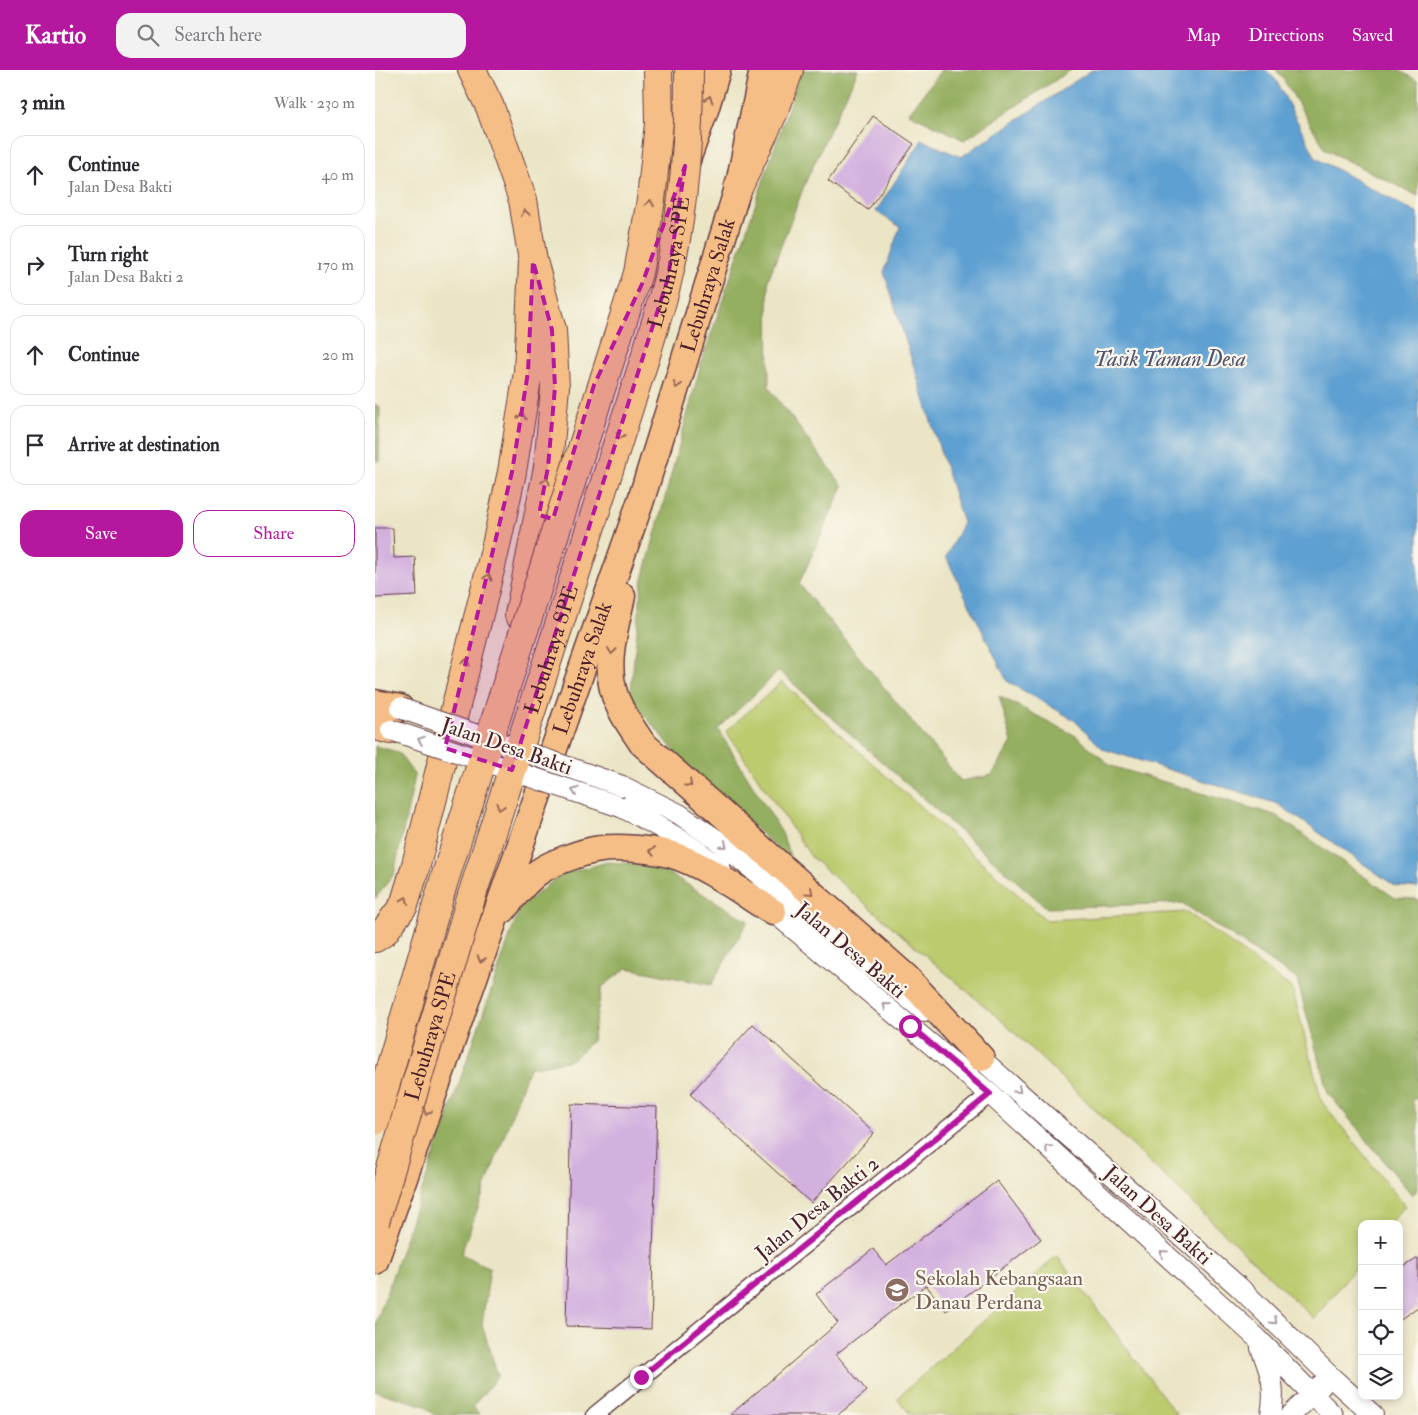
<!DOCTYPE html>
<html lang="en">
<head>
<meta charset="utf-8">
<style>
  body { margin:0; font-family:"IM FELL Double Pica",serif; background:#f2f2f3; color:#2b2b33 }
  .controls { position:absolute; right:15px; bottom:15px; display:grid; overflow:hidden; border-radius:10px; box-shadow:0 2px 8px #0003 }
  .controls button { width:45px; height:45px; display:grid; place-items:center; padding:0; border:0; border-bottom:1px solid #e1e1e2; background:#fff; color:#2b2b33; font:25px sans-serif }
  .stop { position:absolute; width:15px; height:15px; margin:-11px; border:4px solid #b5179e; border-radius:50%; background:#fff }
  .stop.end { background:#b5179e; border-color:#fff; box-shadow:0 1px 5px #0008 }
  .list { margin:0; padding:0; list-style:none }
  h2 { display:flex; justify-content:space-between; align-items:center; height:65px; margin:0; padding:0 20px; font-size:21px }
  h2 small { font-size:16px; font-weight:400; color:#7c7c81 }
  .list li { display:grid; grid-template-columns:32px 1fr auto; gap:15px; align-items:center; box-sizing:border-box; height:80px; margin:0 10px 10px; padding:0 10px; border:1px solid #e1e1e2; border-radius:15px }
  .list b { display:block; font-size:19px; white-space:nowrap }
  .list p { margin:0; font-size:16px; white-space:nowrap; color:#7c7c81 }
  .list em { font-size:16px; font-style:normal; color:#7c7c81 }
  .actions { display:flex; gap:10px; padding:15px 20px }
  .actions a { flex:1; padding:11px 0; border:1px solid #b5179e; border-radius:15px; text-align:center; font-size:18px; color:#b5179e }
  .actions .main { background:#b5179e; color:#fff }
  .icon { flex:none; width:28px; height:28px; fill:none; stroke:currentColor; stroke-width:2; stroke-linecap:round; stroke-linejoin:round }
  .map { position:relative; flex:none; width:1043px; height:1345px; overflow:hidden }
  header { display:flex; align-items:center; gap:30px; box-sizing:border-box; height:70px; padding:0 25px; background:#b5179e; color:#fff }
  header strong { font-size:24px }
  nav { display:flex; gap:28px; margin-inline-start:auto; font-size:18px }
  .search { width:350px; height:45px; background:#f2f2f3; display:flex; align-items:center; gap:12px; box-sizing:border-box; padding:0 18px; border-radius:15px; color:#7c7c81; font-size:19px }
  main { display:flex }
  aside { flex:1; background:#fff }
  .map>svg:first-child { display:block }
  .green { fill:#bbcb6e; stroke:#82754c }
  .forest { fill:#94af61; stroke:#6f6746 }
  .water { fill:#5ea0d2; stroke:#54607e }
  .building { fill:#d3b1df }
  .lines { fill:none; stroke-linecap:round; stroke-linejoin:round }
  .minor-casing { stroke:#623d42; stroke-width:19 }
  .tertiary-casing { stroke:#623d42; stroke-width:22 }
  .trunk-casing { stroke:#623d42; stroke-width:29 }
  .motorway-casing { stroke:#623d42; stroke-width:30 }
  .minor { stroke:#fff; stroke-width:16 }
  .tertiary { stroke:#fff; stroke-width:20 }
  .trunk { stroke:#f6be87; stroke-width:26 }
  .motorway { stroke:#f6be87; stroke-width:28 }
  .tertiary-bridge-casing { stroke:#623d42; stroke-width:22; stroke-linecap:butt }
  .motorway-bridge-casing { stroke:#623d42; stroke-width:30; stroke-linecap:butt }
  .tertiary-bridge { stroke:#fff; stroke-width:20 }
  .motorway-bridge { stroke:#f6be87; stroke-width:28 }
  .oneway { stroke:#976754 }
  .oneway2 { stroke:#ae9aa0 }
  .route { stroke:#b5179e; stroke-width:6 }
  .marked { fill:#b5179e; fill-opacity:0.2; stroke:#b5179e; stroke-width:4; stroke-dasharray:10 6; stroke-linejoin:round }
  .labels { text-anchor:middle; stroke-width:4.5; stroke-linejoin:round; paint-order:stroke }
  .street-label { font-size:21px; fill:#4a1f2b; stroke:#fbf7ec }
  .education-label { font-size:21px; fill:#785e54; stroke:#fbf7ec; text-anchor:start }
  .water-label { font-size:22px; font-style:italic; fill:#52536e; stroke:#fbf7ec }
</style>
</head>
<body>
<header>
<strong>Kartio</strong>
<div class="search"><svg class="icon" aria-label="search" viewBox="0 0 24 24"><circle cx="10" cy="10" r="6"/><path d="M15 15l6 6"/></svg>Search here</div>
<nav><a>Map</a><a>Directions</a><a>Saved</a></nav>
</header>
<main>
<aside>
<h2>3 min<small>Walk · 230 m</small></h2>
<ul class="list">
<li><svg class="icon" aria-label="ahead" viewBox="0 0 24 24"><path d="M12 20V5M6 11l6-6 6 6"/></svg><div><b>Continue</b><p>Jalan Desa Bakti</p></div><em>40 m</em></li>
<li><svg class="icon" aria-label="right" viewBox="0 0 24 24"><path d="M7 20v-9h11M14 6l5 5-5 5"/></svg><div><b>Turn right</b><p>Jalan Desa Bakti 2</p></div><em>170 m</em></li>
<li><svg class="icon" aria-label="ahead" viewBox="0 0 24 24"><path d="M12 20V5M6 11l6-6 6 6"/></svg><div><b>Continue</b></div><em>20 m</em></li>
<li><svg class="icon" aria-label="arrive" viewBox="0 0 24 24"><path d="M6 21V4h12l-3 4 3 4H6"/></svg><div><b>Arrive at destination</b></div></li>
</ul>
<div class="actions"><a class="main">Save</a><a>Share</a></div>
</aside>
<div class="map">
<svg width="1043" height="1345" viewBox="0 0 1043 1345">
  <rect width="100%" height="100%" fill="#fbf7ec"/>
  <filter id="ink" filterUnits="userSpaceOnUse"><feTurbulence type="fractalNoise" baseFrequency=".02" numOctaves="2"/><feDisplacementMap in="SourceGraphic" scale="10" xChannelSelector="R" yChannelSelector="G"/><feConvolveMatrix kernelMatrix="1 2 1 2 8 2 1 2 1" color-interpolation-filters="sRGB"/></filter>
  <filter id="wash" filterUnits="userSpaceOnUse"><feTurbulence type="fractalNoise" baseFrequency=".0096" numOctaves="4" result="noise"/><feDisplacementMap in="SourceGraphic" scale="20" xChannelSelector="R" yChannelSelector="G"/><feGaussianBlur stdDeviation="1.12" result="paint"/><feColorMatrix in="noise" values="0 0 0 0 0 0 0 0 0 0 0 0 0 0 0 0 0 1.4 0 .05"/><feComposite in="paint" operator="in"/></filter>
  <g filter="url(#wash)">
    <rect width="100%" height="100%" fill="#ebe5c6"/>
    <path class="green" d="M407 612 671 850 812 842 917 918 947 1032 1030 1136 1015 1154H987V1189L939 1249 628 952 437 788 351 661Z
      M682 1186 802 1345H536L522 1328Z"/>
    <path class="forest" d="M426 0H483L431 111 393 210 394 318 468 416 424 514 586 711 617 705 637 672 624 626 701 666 736 696 900 745 1020 828 1043 829V1028L1037 1030 1043 1050V1120L1037 1125 953 1023 922 909 807 833 672 838 404 601 343 659 407 763 417 792 307 690 255 628 267 513 326 294Z
      M566 0H696L589 70 534 43Z
      M901 0H1023L1043 11V126L951 80 907 7Z
      M0 334 5 337 4 392 0 389Z
      M0 676 23 682 40 706 19 804 0 829Z
      M233 792 280 795 373 851 336 915 252 898 227 917 217 971 196 990 154 998 86 1184 115 1198 107 1255 123 1306 98 1336 105 1345H59L50 1336 0 1321V1256L145 837 187 804Z"/>
    <path class="water" d="M717 0H891L901 10 941 88 1043 144V818L1020 816 903 734 728 679 699 650 632 611 571 487 588 453 509 202 525 157 501 141 547 70 586 87Z"/>
    <g id="blocks">
      <path class="building" d="M498 46 539 74 493 140 453 111Z
        M0 458H18L19 488 40 487 42 526 0 528Z
        M378 954 499 1063 436 1133 315 1024Z
        M196 1034 282 1037 276 1259 191 1256Z
        M622 1111 666 1169 571 1241 551 1215 461 1284 492 1321 463 1345H355L463 1253 441 1224 498 1179 511 1195Z
        M1043 1188V1237L1024 1250V1200Z"/>
    </g>
  </g>
  <g filter="url(#ink)">
    <use href="#blocks" fill-opacity="0" stroke="#623d42" stroke-width="1"/>
    <g class="lines">
      <defs>
        <path id="minor" d="M220 1345 615 1024"/>
        <path id="tertiary" d="M247 716 304 744 342 770 549 941
          M246 737C282 755 315 773 346 799
          M388 833 615 1024 883 1269 958 1345
          M596 980 864 1217 956 1307 998 1345
          M886 1278C896 1304 901 1317 896 1345
          M916 1345 947 1315"/>
        <g id="trunk">
          <path d="M271 203 330 40 342 0"/>
          <path d="M247 526C240 558 229 594 240 626 246 643 257 658 267 673L531 907 606 988"/>
          <path d="M0 633 25 638"/>
          <path d="M128 840C138 827 149 813 162 803 175 793 209 781 226 779 244 776 281 780 298 785 334 797 366 822 398 842"/>
          <path id="s1" d="M0 1191 266 430 363 118 388 0"/>
        </g>
        <path id="motorway" d="M97 0 115 37 148 130 158 191 177 260 180 317 173 397 144 545
          M281 82 284 53 283 0
          M363 118 401 37 414 0
          M0 656 16 660
          M0 868 9 862 29 835 40 799 120 480 137 402 153 302 158 191"/>
      </defs>
      <use href="#minor" class="minor-casing"/>
      <use href="#tertiary" class="tertiary-casing"/>
      <use href="#trunk" class="trunk-casing"/>
      <use href="#motorway" class="motorway-casing"/>
      <use href="#minor" class="minor"/>
      <use href="#tertiary" class="tertiary"/>
      <use href="#trunk" class="trunk"/>
      <use href="#motorway" class="motorway"/>
      <defs>
        <path id="tertiary-bridge" d="M25 638 247 716
          M16 660 246 737"/>
        <g id="motorway-bridge">
          <path d="M0 1051 68 814 263 203 276 130 281 82"/>
          <path id="s2" d="M0 1152 97 825 271 285C278 260 287 234 293 208 309 141 314 69 314 0"/>
        </g>
      </defs>
      <use href="#tertiary-bridge" class="tertiary-bridge-casing"/>
      <use href="#motorway-bridge" class="motorway-bridge-casing"/>
      <use href="#tertiary-bridge" class="tertiary-bridge"/>
      <use href="#motorway-bridge" class="motorway-bridge"/>
    </g>
    <defs><path id="oneway-chevron" d="M-2-3.5L2.5 0L-2 3.5" fill="none" stroke-width="1.6" stroke-linecap="round" stroke-linejoin="round" transform="scale(1.25)"/></defs>
    <g class="oneway">
      <use href="#oneway-chevron" transform="translate(334 29) rotate(-74)"/>
      <use href="#oneway-chevron" transform="translate(275 133) rotate(-81)"/>
      <use href="#oneway-chevron" transform="translate(150 143) rotate(-99)"/>
      <use href="#oneway-chevron" transform="translate(302 315) rotate(107)"/>
      <use href="#oneway-chevron" transform="translate(147 346) rotate(-81)"/>
      <use href="#oneway-chevron" transform="translate(245 366) rotate(108)"/>
      <use href="#oneway-chevron" transform="translate(171 411) rotate(-79)"/>
      <use href="#oneway-chevron" transform="translate(113 507) rotate(-76)"/>
      <use href="#oneway-chevron" transform="translate(237 581) rotate(96)"/>
      <use href="#oneway-chevron" transform="translate(91 592) rotate(-76)"/>
      <use href="#oneway-chevron" transform="translate(314 714) rotate(42)"/>
      <use href="#oneway-chevron" transform="translate(125 737) rotate(108)"/>
      <use href="#oneway-chevron" transform="translate(277 781) rotate(-171)"/>
      <use href="#oneway-chevron" transform="translate(435 822) rotate(42)"/>
      <use href="#oneway-chevron" transform="translate(30 830) rotate(-68)"/>
      <use href="#oneway-chevron" transform="translate(106 889) rotate(109)"/>
      <use href="#oneway-chevron" transform="translate(52 1042) rotate(109)"/>
    </g>
    <g class="oneway2">
      <use href="#oneway-chevron" transform="translate(46 670) rotate(-161)"/>
      <use href="#oneway-chevron" transform="translate(200 721) rotate(-161)"/>
      <use href="#oneway-chevron" transform="translate(349 775) rotate(40)"/>
      <use href="#oneway-chevron" transform="translate(511 936) rotate(-140)"/>
      <use href="#oneway-chevron" transform="translate(643 1020) rotate(42)"/>
      <use href="#oneway-chevron" transform="translate(673 1078) rotate(-137)"/>
      <use href="#oneway-chevron" transform="translate(788 1183) rotate(-138)"/>
      <use href="#oneway-chevron" transform="translate(899 1251) rotate(44)"/>
    </g>
  </g>
  <g class="lines" filter="url(#ink)">
    <path class="route" d="M266 1307 615 1024 535 956"/>
  </g>
  <path class="marked" d="M310 96 293 208 137 700 70 678 137 402 153 302 158 191 177 260 180 317 173 397 164 445 178 449 219 315 267 214Z"/>
  <defs>
    <symbol id="school-disc" viewBox="-11 -11 22 22"><circle r="9.5" fill="#8d6e63" stroke="#fbf7ec"/><path d="M0-5L7-2L0 1L-7-2ZM-4 1L0 2.5L4 1V4Q0 6-4 4Z" fill="#fff"/></symbol>
  </defs>
  <g fill-rule="evenodd">
    <use href="#school-disc" x="508" y="1206" width="28" height="28"/>
  </g>
  <g class="labels">
    <g class="street-label">
      <text dy="7" stroke="none"><textPath href="#s2" startOffset="1004">Lebuhraya SPE</textPath></text>
      <text dy="7" stroke="none"><textPath href="#s1" startOffset="1031">Lebuhraya Salak</textPath></text>
      <text dy="7" stroke="none"><textPath href="#s2" startOffset="599">Lebuhraya SPE</textPath></text>
      <text dy="7" stroke="none"><textPath href="#s1" startOffset="628">Lebuhraya Salak</textPath></text>
      <text transform="translate(132 676) rotate(19)" y="7">Jalan Desa Bakti</text>
      <text transform="translate(476 880) rotate(40)" y="7">Jalan Desa Bakti</text>
      <text dy="7" stroke="none"><textPath href="#s2" startOffset="194">Lebuhraya SPE</textPath></text>
      <text transform="translate(442 1138) rotate(-39)" y="7">Jalan Desa Bakti 2</text>
      <text transform="translate(783 1145) rotate(42)" y="7">Jalan Desa Bakti</text>
    </g>
    <g class="education-label">
      <text x="540" y="1215">Sekolah Kebangsaan<tspan x="540" dy="24">Danau Perdana</tspan></text>
    </g>
    <g class="water-label">
      <text x="795" y="296">Tasik Taman Desa</text>
    </g>
  </g>
</svg>
<div class="controls">
<button>+</button>
<button>−</button>
<button><svg class="icon" aria-label="locate" viewBox="0 0 24 24"><circle cx="12" cy="12" r="6"/><path d="M12 2v4M12 18v4M2 12h4M18 12h4"/></svg></button>
<button><svg class="icon" aria-label="layers" viewBox="0 0 24 24"><path d="M12 4l9 5-9 5-9-5zM3 14l9 5 9-5"/></svg></button>
</div>
<div class="stop" style="left:535px;top:956px"></div>
<div class="stop end" style="left:266px;top:1307px"></div>
</div>
</main>
</body>
</html>
